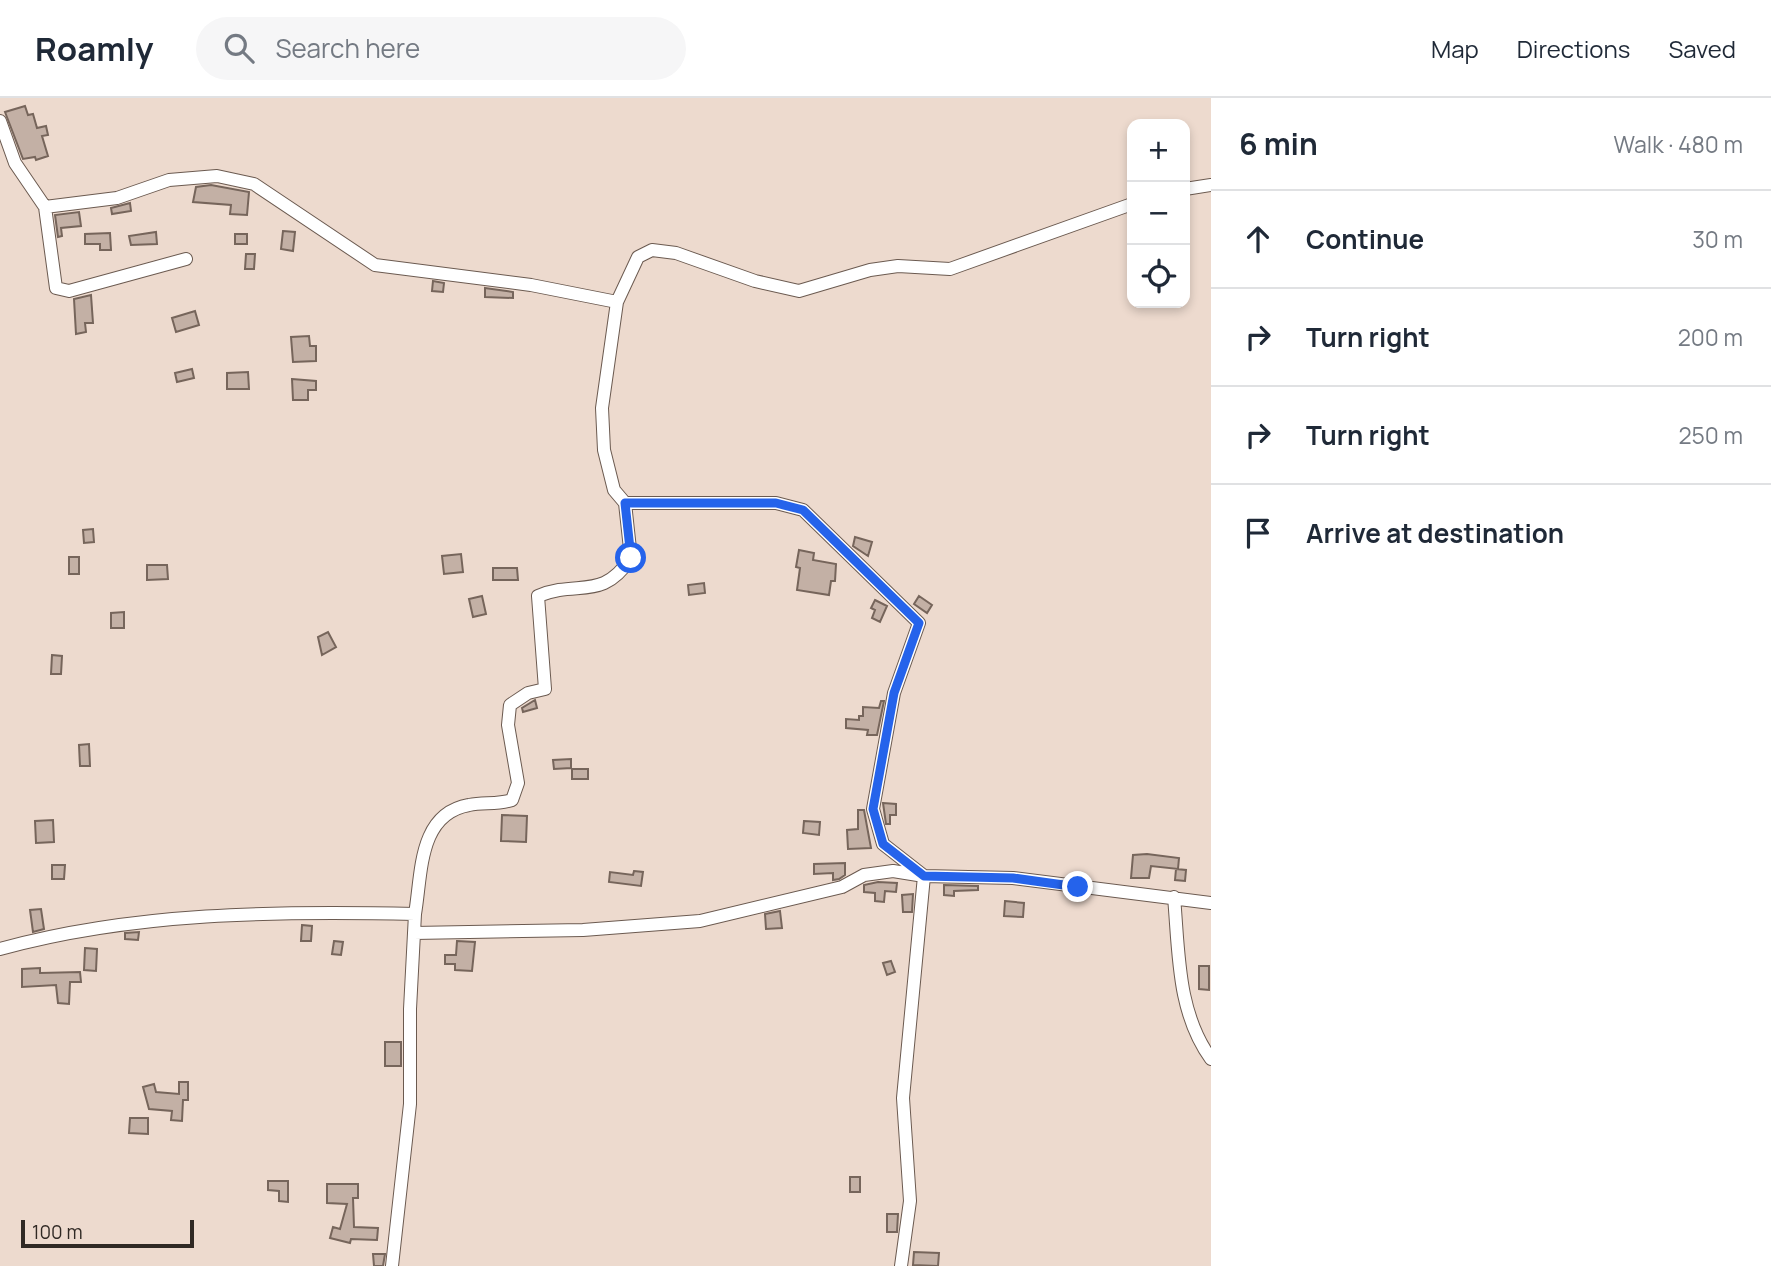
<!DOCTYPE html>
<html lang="en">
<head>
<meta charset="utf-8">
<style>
  body { margin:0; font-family:Manrope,sans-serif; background:#f6f6f7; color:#1f2937 }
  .controls { position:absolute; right:21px; top:21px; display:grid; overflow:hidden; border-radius:14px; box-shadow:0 4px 10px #0003 }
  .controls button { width:63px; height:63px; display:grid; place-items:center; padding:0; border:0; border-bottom:2px solid #e0e1e3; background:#fff; color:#1f2937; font:35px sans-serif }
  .scale { position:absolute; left:21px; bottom:18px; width:173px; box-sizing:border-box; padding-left:7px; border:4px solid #302924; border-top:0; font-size:19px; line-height:24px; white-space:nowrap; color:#302924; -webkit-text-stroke:5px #eddace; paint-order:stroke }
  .stop { position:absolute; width:21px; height:21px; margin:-16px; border:5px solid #2563eb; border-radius:50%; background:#fff }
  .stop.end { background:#2563eb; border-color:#fff; box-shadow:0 2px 7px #0008 }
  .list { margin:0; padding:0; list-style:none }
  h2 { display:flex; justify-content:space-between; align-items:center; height:91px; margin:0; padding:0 28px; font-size:30px }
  h2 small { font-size:23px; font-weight:400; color:#747a83 }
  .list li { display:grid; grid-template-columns:46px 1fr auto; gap:21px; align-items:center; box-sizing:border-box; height:98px; padding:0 28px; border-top:2px solid #e0e1e3 }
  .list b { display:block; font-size:26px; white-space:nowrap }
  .list em { font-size:23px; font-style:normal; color:#747a83 }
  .icon { flex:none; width:38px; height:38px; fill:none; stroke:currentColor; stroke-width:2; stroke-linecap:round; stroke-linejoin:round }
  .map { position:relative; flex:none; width:1211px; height:1168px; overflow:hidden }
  header { display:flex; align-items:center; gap:42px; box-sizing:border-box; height:98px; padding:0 35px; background:#fff; border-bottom:2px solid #e0e1e3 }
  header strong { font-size:33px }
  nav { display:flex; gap:38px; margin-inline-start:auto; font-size:24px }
  .search { width:490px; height:63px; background:#f6f6f7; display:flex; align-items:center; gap:18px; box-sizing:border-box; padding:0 24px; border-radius:38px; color:#747a83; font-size:26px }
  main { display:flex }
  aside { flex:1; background:#fff }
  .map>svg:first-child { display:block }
  .building { fill:#c3b0a5; stroke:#76655b; stroke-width:2 }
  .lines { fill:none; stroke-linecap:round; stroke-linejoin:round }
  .minor-casing { stroke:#6b5a50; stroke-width:14 }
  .minor { stroke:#fff; stroke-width:12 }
  .route { stroke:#2563eb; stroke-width:9 }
</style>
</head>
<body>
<header>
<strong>Roamly</strong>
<div class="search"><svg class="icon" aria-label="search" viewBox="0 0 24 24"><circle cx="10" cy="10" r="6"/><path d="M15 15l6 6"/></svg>Search here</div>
<nav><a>Map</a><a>Directions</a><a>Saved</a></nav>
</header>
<main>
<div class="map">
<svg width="1211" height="1168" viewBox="0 0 1211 1168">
  <rect width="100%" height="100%" fill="#eddace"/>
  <path class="building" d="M25 8 28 17 33 16 37 30 46 28 48 37 42 38 48 58 36 62 35 59 23 61 5 14Z
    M211 87 249 94 247 117 230 116 231 107 193 104 196 89Z
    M130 105 131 113 112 116 111 110Z
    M79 114 81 128 61 130 62 138 58 139 55 117Z
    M283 133 295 134 293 153 281 151Z
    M156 134 157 146 131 147 129 138Z
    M110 135 111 152H100V146H85V136Z
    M235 136H247V146H235Z
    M246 156H255L254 171H245Z
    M433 183 444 185 443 194 432 193Z
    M485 190 513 194V200L485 199Z
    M91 197 93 225H85L86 234 76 236 74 201Z
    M195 213 199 227 176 234 172 220Z
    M309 238 310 248H316V263L293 264 291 239Z
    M192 271 194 280 177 284 175 275Z
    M248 274 249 291H227V275Z
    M292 281 316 283V292H308V302H293Z
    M93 431 94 444 84 445 83 432Z
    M855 439 872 444 868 458 853 448Z
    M799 452 814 455 813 462 836 466 835 483H831L829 497 797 492 800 470 796 469Z
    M461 456 463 474 444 476 442 458Z
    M69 459H79V476H69Z
    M147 467H167L168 481 147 482Z
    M493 470H517L518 482H493Z
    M704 485 705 495 689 497 688 487Z
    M482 498 486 516 473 519 469 501Z
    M919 498 932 507 927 515 914 506Z
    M875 502 887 508 880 524 872 520 875 512 871 510Z
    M124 514V530H111V515Z
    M328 534 336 549 322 557 318 539Z
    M52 557 62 558 61 576H51Z
    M535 602 537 610 523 614 522 610Z
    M881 603H884L877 637H867L868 632 846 630V621L859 622V618H863V609L879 610Z
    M89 646 90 668H80L79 647Z
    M571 661V670L554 671 553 662Z
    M572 671H588V681H572Z
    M883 705 896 706V717H890V726H886Z
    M858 712H864L871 750 848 751 847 732 858 731Z
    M502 717 527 718 526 744 501 743Z
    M53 722 54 744 36 745 35 723Z
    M804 723 820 724 819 737 803 735Z
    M1147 756 1179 760 1178 771 1151 768 1149 780H1131L1133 757Z
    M845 765V777L839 781 833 782V775L814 776V766Z
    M52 767H65L64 781H52Z
    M1176 771 1186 772 1185 783 1175 782Z
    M634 773 643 774 641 788 609 784 610 774 633 777Z
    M878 784 897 785 896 794 885 793 884 804 875 803V795L864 794V787Z
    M944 787 978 788V792L954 793V798L944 797Z
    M913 796 912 814H903L902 797Z
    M1005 803 1024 805 1023 819 1004 818Z
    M41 811 44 831 33 834 30 812Z
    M780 813 782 830 766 831 765 816Z
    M302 827 312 828 311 843H301Z
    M139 834 138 842 125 841V835Z
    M334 843 343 844 341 857 332 856Z
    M457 843 475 844 472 873 455 872V866H445V857H456Z
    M85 850 97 851 96 873 84 872Z
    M891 863 895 874 887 877 883 865Z
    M1199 868H1209V892L1199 891Z
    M40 870V875L80 874 81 884H70L69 906 58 905 56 887 22 889V871Z
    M385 944H401V968H385Z
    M179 984H188V1002H183L182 1023 171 1022 172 1013 149 1011 143 989 154 986 156 994 179 996Z
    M130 1020H148V1036L129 1035Z
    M850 1079H860V1094H850Z
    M268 1083H288V1104L279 1103V1093L268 1092Z
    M327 1086H358V1100H353L354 1129 378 1130 377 1142 351 1141 350 1145 330 1140 333 1129 340 1131 347 1106 327 1105Z
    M887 1116H898L897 1134H887Z
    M914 1154 939 1155 938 1168 913 1167Z
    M373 1156H385L383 1168H374Z"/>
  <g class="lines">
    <defs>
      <path id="minor" d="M0 23 15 65 45 109 117 100 169 82 217 78 254 86 375 167 531 187 617 204
        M1185 91 1211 87
        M45 109 56 190 69 193 186 161
        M625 405H776L803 412 919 525 894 595 873 711 883 746 924 778 1013 780 1211 805
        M1174 799C1179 855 1177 914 1211 961
        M414 835 583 832 700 823 842 789 864 777 893 773 924 778 903 1000 910 1103 901 1168
        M0 851C134 814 277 813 415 816 422 775 418 716 469 707 484 704 497 707 512 702L518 685 508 627 510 607 528 595 545 591 538 498C579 481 601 504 631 460L625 405 614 392 604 352 602 310 617 204 638 159 652 152 676 155 755 183 799 193 870 172 898 168 950 171 1132 106
        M392 1168 410 1006V911L415 816"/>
    </defs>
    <use href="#minor" class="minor-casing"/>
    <use href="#minor" class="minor"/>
  </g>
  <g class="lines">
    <path class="route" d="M631 460 625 405H776L803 412 919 525 894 595 873 711 883 746 924 778 1013 780 1078 789"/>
  </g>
</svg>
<div class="controls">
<button>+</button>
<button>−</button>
<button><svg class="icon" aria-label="locate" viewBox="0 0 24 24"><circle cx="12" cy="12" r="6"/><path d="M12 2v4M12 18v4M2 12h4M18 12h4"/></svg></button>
</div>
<div class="scale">100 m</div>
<div class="stop" style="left:631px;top:460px"></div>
<div class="stop end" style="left:1078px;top:789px"></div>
</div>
<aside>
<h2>6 min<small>Walk · 480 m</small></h2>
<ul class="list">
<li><svg class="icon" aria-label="ahead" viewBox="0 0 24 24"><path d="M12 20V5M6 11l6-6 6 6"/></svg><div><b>Continue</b></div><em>30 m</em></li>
<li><svg class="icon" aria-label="right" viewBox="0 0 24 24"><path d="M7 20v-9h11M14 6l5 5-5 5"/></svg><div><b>Turn right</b></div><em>200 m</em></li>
<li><svg class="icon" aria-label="right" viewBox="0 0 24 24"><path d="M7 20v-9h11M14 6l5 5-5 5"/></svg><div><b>Turn right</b></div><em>250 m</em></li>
<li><svg class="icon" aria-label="arrive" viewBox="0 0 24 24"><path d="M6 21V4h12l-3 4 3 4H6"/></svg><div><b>Arrive at destination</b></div></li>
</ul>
</aside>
</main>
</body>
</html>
